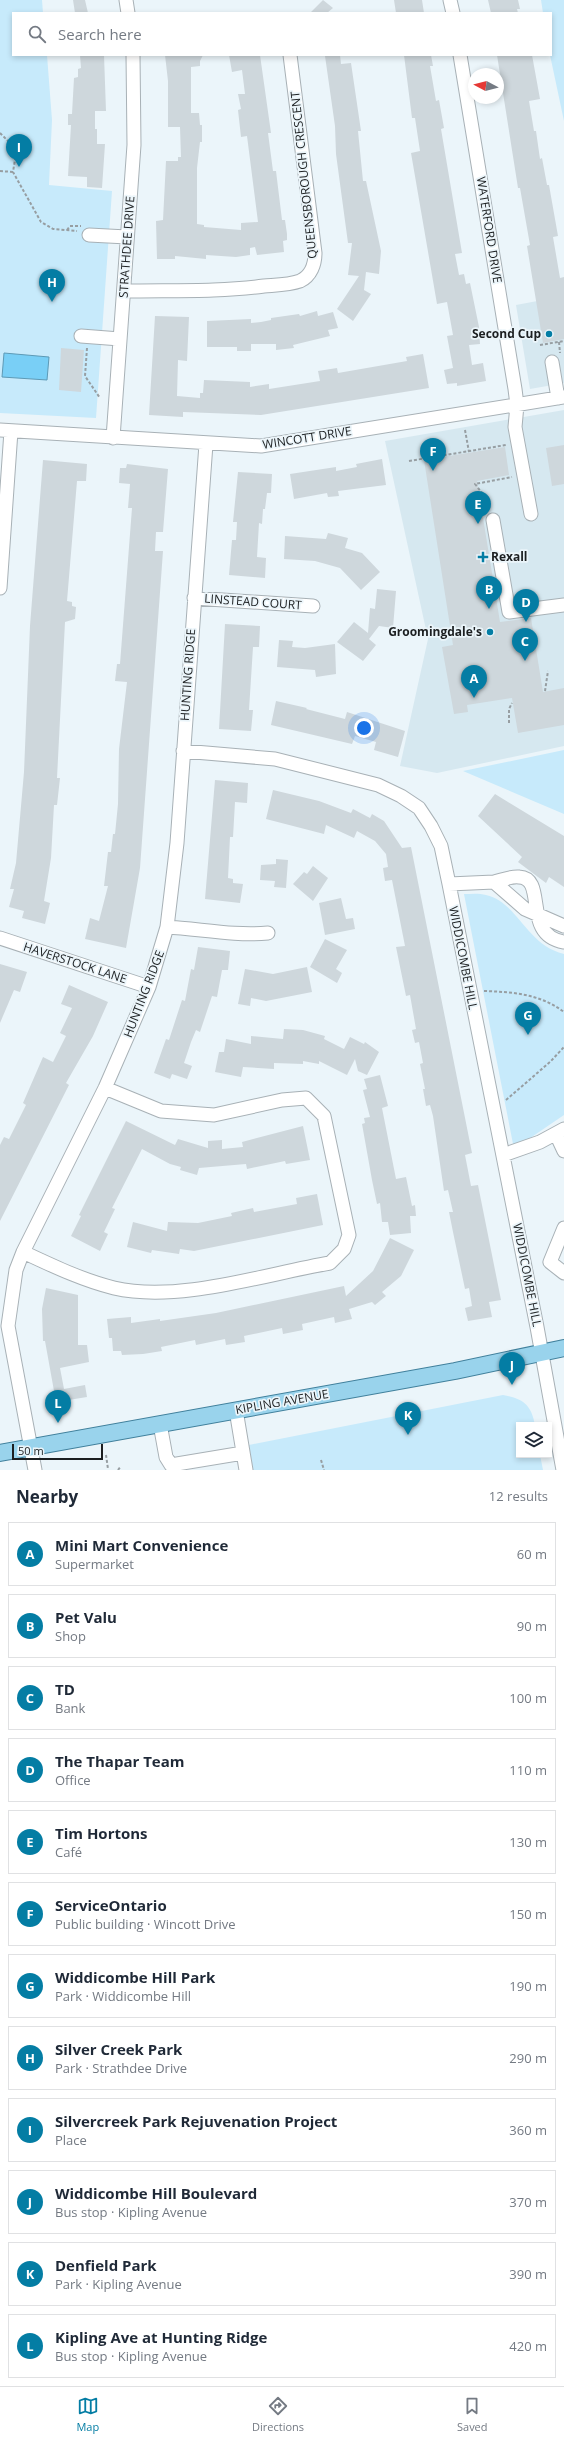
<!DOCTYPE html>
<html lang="en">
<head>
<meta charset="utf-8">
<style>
  body { margin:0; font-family:"Open Sans",sans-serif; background:#f6f6f7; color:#1f2937 }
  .controls { position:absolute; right:12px; bottom:12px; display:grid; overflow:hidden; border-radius:0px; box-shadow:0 2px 6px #0003 }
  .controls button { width:36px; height:36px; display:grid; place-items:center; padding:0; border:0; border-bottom:1px solid #e0e1e3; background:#fff; color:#1f2937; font:20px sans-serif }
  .compass { position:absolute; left:468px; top:68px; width:36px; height:36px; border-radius:50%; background:#fff; box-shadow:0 2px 6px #0003; rotate:277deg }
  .scale { position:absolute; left:12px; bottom:10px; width:91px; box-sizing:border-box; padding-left:4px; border:2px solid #1c1f21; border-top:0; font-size:11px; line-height:14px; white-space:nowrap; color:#1c1f21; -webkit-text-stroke:3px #ebf5fa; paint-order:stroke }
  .you { position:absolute; left:364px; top:728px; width:14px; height:14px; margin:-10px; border:3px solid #fff; border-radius:50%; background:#1a73e8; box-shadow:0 0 0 6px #1a73e833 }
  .badge { display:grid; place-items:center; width:26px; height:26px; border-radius:50%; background:#047da4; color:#fff; font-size:13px; font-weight:700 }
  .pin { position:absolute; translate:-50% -33px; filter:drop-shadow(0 1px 2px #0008) }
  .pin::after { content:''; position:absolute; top:21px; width:14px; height:12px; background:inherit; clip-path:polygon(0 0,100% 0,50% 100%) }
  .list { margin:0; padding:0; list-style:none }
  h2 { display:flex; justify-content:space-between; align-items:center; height:52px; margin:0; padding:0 16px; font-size:17px }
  h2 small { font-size:13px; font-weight:400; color:#747a83 }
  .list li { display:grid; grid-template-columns:26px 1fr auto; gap:12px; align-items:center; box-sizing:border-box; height:64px; margin:0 8px 8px; padding:0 8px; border:1px solid #e0e1e3; border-radius:0px }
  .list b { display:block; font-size:15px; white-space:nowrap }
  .list p { margin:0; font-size:13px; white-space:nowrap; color:#747a83 }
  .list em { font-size:13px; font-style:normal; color:#747a83 }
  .icon { flex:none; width:22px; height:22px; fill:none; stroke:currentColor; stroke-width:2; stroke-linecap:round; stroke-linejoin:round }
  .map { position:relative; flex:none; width:564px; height:1470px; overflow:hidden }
  .search { position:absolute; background:#fff; box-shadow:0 2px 6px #0003; left:12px; right:12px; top:12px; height:44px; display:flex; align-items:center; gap:10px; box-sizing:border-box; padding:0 14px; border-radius:0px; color:#747a83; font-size:15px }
  .sheet { height:916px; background:#fff }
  nav { display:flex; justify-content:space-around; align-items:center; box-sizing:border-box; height:56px; border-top:1px solid #e0e1e3; background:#fff; font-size:11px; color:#747a83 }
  nav a { display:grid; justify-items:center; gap:2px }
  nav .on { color:#047da4 }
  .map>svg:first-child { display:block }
  .built { fill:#d6e8f0 }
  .green { fill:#c7eafb }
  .water { fill:#79cff6; stroke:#5d9ab6 }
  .building { fill:#ced7dc }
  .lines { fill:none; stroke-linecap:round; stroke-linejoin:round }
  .minor-casing { stroke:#a8b1b6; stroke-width:15 }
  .major-casing { stroke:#41809c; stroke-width:18 }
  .path { stroke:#979ea2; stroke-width:2; stroke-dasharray:3 2; stroke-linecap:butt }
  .minor { stroke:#fff; stroke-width:13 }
  .major { stroke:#99d3ec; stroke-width:16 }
  .poi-dot { fill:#047da4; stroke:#ebf5fa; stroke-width:1.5 }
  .labels { text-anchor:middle; stroke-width:3.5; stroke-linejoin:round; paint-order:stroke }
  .street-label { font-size:12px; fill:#1c1f21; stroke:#ebf5fa }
  .poi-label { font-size:12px; font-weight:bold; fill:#1c1f21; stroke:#ebf5fa; text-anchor:end }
</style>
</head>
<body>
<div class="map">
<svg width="564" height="1470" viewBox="0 0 564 1470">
  <rect width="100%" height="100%" fill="#ebf5fa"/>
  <path class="built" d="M564 296V383L530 389 516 305Z
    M564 410V746L437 773 400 766 428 639 385 441Z"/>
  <path class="green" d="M0 0H42L43 13H13V55H47L52 120 49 185 112 191 96 418 0 413Z
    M541 0H564V121L550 55 551 13H543Z
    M564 750V814L463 771Z
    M464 894C471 894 479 893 486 895 519 903 525 944 564 954V1115L514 1149Z
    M503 1395C523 1399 531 1404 535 1425H519V1455H540L543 1470H253L249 1445Z"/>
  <path class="water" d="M4 353 49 357 47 380 2 377Z"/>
  <path class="building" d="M73 0H85L88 13H75Z
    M323 0 333 8 327 13H310Z
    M394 0H422L424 13H396Z
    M488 0H518L520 9H517L518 13H491Z
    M80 55H104L106 111H95V129H97V144H105L102 188 87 187V177L68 176 71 125H68V114H72L74 78 78 77V69L81 68Z
    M165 55H203L200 61V66L191 67V113H199L200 125H202V142H200L197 168V224L204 225V227L241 230V223L258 222 247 136 241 137 238 110 241 109 238 94H245L242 70 232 72 229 55H260L271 133H268L273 171H276L282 220H285L287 234V240L283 241 284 252 257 255 255 247 250 248V255L236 257 206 255V259L175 256V259H157L156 221 163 220 166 161H178V157H181L180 127H168V81Z
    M332 55H340L341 64 351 63 361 131H358L363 181H366L381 251 379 274 366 272 364 290 371 294 353 321 337 309 359 276 348 275 352 243H348L336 154 335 126 325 56Z
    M404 55H431L433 66H430L436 101 439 100 444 128 441 129 462 253 455 254 459 275 464 274 466 284 470 283 479 327 480 344 469 345 472 365 483 363 486 381 457 386V383L447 384 444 370 453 368 447 336 453 335 447 302 437 304 416 182 411 153 420 151 415 118H412Z
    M497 55H532L540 99 529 101 534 131H536L540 159 542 158 547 185H549L558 236 553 237 560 278 564 277V339L543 343 527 246 530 245 520 188H518Z
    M317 311 318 316 333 312 338 328 328 330 330 336 293 345 294 348 276 350V344H251V351H237V347H207V321L251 319V323L261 322 271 320V318L299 314 300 316Z
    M155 316 189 317 187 361 178 360 177 396 200 398V393H203L204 380 250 382V387L269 384V389L320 381 318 371 337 368 338 373 407 361 406 357 423 354 429 388 261 415 183 412V417L149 415Z
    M61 348 84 350 81 392 59 390Z
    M564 445V484L552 486 546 448Z
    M505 447 509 475 477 481 500 622 531 618 543 692 564 688V725L518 733 512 698 467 705 468 712 454 714 442 647 453 645 424 460Z
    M382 459 386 485 338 491 339 496 328 497 327 493 294 499 290 474 336 467V471L357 467 356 464Z
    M43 460 87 464 86 481H77L67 601 72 602V606L76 607 75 619 65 622 57 778H60L57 805H54L51 858 44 901 50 903 45 924 22 918 24 911 9 907 14 889H10L16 863 24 772 30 626Z
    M127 464 168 469 163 532H156L155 551H163L140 868 126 948 85 939 90 918 99 921 108 886H104L108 852H111L113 834H115L118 804 119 749 127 682 115 681 117 664H120L132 508H128L130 484 119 483 120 468H126Z
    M238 472 272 474 271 493H267L265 509H263L262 524 259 523 257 557 266 558 265 578 229 575 232 540H236L237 522H233Z
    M328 533 348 538 345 548 362 553 380 572 361 590 340 568 315 561 284 559 285 536 326 539Z
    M377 589 396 591 393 628 379 626 369 639 376 645 363 661 337 642 354 622 368 633 370 608 375 609Z
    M225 624 260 626 259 647H253L249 710H253L251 731 219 729Z
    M279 640 293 641 292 647 305 648 335 644 336 674 316 677 315 670 277 667Z
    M276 701 307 708 306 709 345 719 347 712 405 731 398 757 374 750 376 742 355 736 352 744 271 725Z
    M215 780 248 783 247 803 235 802 233 837H230L228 878 233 879V883L243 884 240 903 205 899Z
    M273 790 319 801 351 813 353 809 370 818 372 814 384 821 402 848 411 847 472 1153 465 1155 471 1186 478 1185 501 1300 489 1302 492 1317 468 1321 465 1308 472 1306 469 1288 465 1289 453 1232 449 1212H453L448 1190 444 1191 433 1116 430 1105 426 1106 423 1089H425L420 1064 423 1063 419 1042 415 1043 412 1030 416 1029 410 995 406 996 396 947 405 946 392 880 385 881 383 868 388 867 386 854 375 841 357 831 354 838 326 825 324 834 266 819Z
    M495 794 564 836V887L549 877 546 883 518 862 522 857 478 816Z
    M276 859 288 860 286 888 274 887 275 881 260 880 261 865 276 864Z
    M313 866 328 878 313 901 293 884 304 872 307 874Z
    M341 898 346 919 353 918 355 929 325 935 319 903Z
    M325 939 347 950 336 969 342 973 337 983 310 967Z
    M198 947 230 951 228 970H222L217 997 212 996 200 1032 196 1030 191 1042 184 1063 192 1066 187 1079 172 1074 170 1079 154 1073 166 1039 169 1040 182 1000 185 1001 191 969 194 970Z
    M0 964 27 972 20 992 14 990 0 1023Z
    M307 967 312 992 266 1001 251 998 250 1006 238 1004 245 969 273 974Z
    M69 985 108 1002 93 1036 66 1083 69 1085 0 1221V1145L4 1137 9 1139 26 1105 23 1103 43 1057 53 1062 66 1036 60 1033 72 1008 61 1004Z
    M284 1029 303 1030 325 1036 324 1039 344 1049 350 1037 364 1044 365 1042 379 1052 367 1075 358 1071 355 1059 347 1075 319 1061V1064L303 1061V1064L274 1063V1069L243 1067 241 1077 215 1072 219 1052H224L226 1039 251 1044V1036L283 1039Z
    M380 1075 388 1106 382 1108 396 1179 406 1177 412 1206 415 1205 416 1216H410L411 1233 390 1235 388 1222H382L380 1203 377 1204 372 1180 362 1124 365 1123 364 1118 370 1117 363 1090 367 1089 364 1079Z
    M126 1121 175 1145 178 1139 208 1148V1141L222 1140V1149L243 1147 242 1142 303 1126 310 1160 286 1164 285 1161 247 1169 246 1164 199 1168 197 1175 180 1170 181 1167 170 1164 142 1149 112 1208 115 1209 104 1232 108 1234 100 1251 71 1236 81 1216 79 1215Z
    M317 1194 323 1225 194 1251 180 1249 179 1254 152 1250 151 1253 127 1247 133 1222 167 1231 168 1222 198 1223 232 1216 231 1213 253 1208 254 1212 297 1204 296 1198Z
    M390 1238 414 1250 401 1276 382 1292 386 1296 375 1305 372 1302 349 1309 352 1319 335 1323 334 1317 302 1324 303 1330 283 1334 282 1328 244 1336 245 1342 226 1345 225 1339 196 1345 195 1340 161 1347 162 1351 143 1354 122 1355 121 1351H113L112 1338H109L107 1319 131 1317V1323L160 1319V1321L216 1313 344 1286 346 1296 373 1271Z
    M46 1288 78 1295V1345H87L89 1362 60 1368 64 1389 85 1385 87 1397 56 1402 45 1341H43L42 1309Z"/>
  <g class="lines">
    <defs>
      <path id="minor" d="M126 0 128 13
        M450 0 453 13
        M460 55 515 389 517 405 515 427 531 514
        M89 235 127 237
        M124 291C170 290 218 292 264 286 276 285 289 285 300 281 311 276 315 264 315 253L290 55
        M81 336 120 339
        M552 362 558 398
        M0 430 261 446 564 397
        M113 438 134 145 133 55
        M493 520 509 612 564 605
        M0 588 11 431
        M194 598 313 606
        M183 751 275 759 378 785 401 796 419 808 431 826 441 846 449 884 537 1327 563 1470
        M494 882C502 880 512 876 519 877 548 878 521 935 564 942
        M449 884 494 882 525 909 564 926
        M167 927C201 929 234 936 268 933
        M0 938 149 987
        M556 1134 564 1151
        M503 1155 540 1142 564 1129
        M564 1228 550 1262 564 1273
        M23 1252C53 1266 82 1280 114 1288 179 1303 265 1274 330 1263L344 1249 349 1235 324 1116 306 1098 282 1100 214 1115 161 1111 105 1088
        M236 1410 246 1470
        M160 1424 166 1457 171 1465 243 1453
        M35 1470 8 1326 16 1270 23 1252 105 1088 149 987 167 927 177 843 206 444"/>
      <path id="major" d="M0 1453 455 1371 564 1348"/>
    </defs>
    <use href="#minor" class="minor-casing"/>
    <use href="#major" class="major-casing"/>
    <path class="path" d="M0 133 14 147 16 153 13 172 41 222 53 229 77 231
      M0 171 13 172
      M67 230 70 226H81
      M559 342 560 353
      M540 345 564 341
      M87 348 85 376 100 398
      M465 430 469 452
      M409 461 506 445
      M489 502 475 484 512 477
      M545 691 548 671
      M509 723V709L512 703
      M484 991C513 992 540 994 564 1012
      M506 1100 550 1062 564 1047
      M106 1455 108 1469
      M321 1460 324 1470
      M118 1470 121 1466"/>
    <use href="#minor" class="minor"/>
    <use href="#major" class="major"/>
  </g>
  <g class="poi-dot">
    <circle cx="549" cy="334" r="4"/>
    <path d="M481 551h4v4h4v4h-4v4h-4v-4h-4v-4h4z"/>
    <circle cx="490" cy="632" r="4"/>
  </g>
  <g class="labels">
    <g class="street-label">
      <text transform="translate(304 175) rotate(-96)" y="4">QUEENSBOROUGH CRESCENT</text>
      <text transform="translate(489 230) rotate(81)" y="4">WATERFORD DRIVE</text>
      <text transform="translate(127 247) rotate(-86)" y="4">STRATHDEE DRIVE</text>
      <text transform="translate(307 438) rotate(-9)" y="4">WINCOTT DRIVE</text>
      <text transform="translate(253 602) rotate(4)" y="4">LINSTEAD COURT</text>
      <text transform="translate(188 675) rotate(-86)" y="4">HUNTING RIDGE</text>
      <text transform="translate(463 958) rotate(79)" y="4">WIDDICOMBE HILL</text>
      <text transform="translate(75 963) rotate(18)" y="4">HAVERSTOCK LANE</text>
      <text transform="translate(144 994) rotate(-69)" y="4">HUNTING RIDGE</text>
      <text transform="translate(527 1275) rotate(79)" y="4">WIDDICOMBE HILL</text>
      <text transform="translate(282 1402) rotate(-10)" y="4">KIPLING AVENUE</text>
    </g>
    <g class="poi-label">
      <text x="541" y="338">Second Cup</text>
      <text x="491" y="561" text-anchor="start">Rexall</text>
      <text x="482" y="636">Groomingdale's</text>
    </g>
  </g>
</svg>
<div class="controls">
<button><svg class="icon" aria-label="layers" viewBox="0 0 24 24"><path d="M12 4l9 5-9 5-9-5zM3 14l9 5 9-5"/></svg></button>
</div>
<svg class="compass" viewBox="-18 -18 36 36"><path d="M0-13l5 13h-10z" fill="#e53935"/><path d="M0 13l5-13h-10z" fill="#747a83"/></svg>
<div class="scale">50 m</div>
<div class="you"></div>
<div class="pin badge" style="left:474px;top:698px">A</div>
<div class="pin badge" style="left:489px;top:609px">B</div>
<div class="pin badge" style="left:525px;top:661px">C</div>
<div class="pin badge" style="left:526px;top:622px">D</div>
<div class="pin badge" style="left:478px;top:524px">E</div>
<div class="pin badge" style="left:433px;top:471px">F</div>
<div class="pin badge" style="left:528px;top:1035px">G</div>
<div class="pin badge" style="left:52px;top:302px">H</div>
<div class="pin badge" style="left:19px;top:167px">I</div>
<div class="pin badge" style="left:512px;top:1385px">J</div>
<div class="pin badge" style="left:408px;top:1435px">K</div>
<div class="pin badge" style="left:58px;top:1423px">L</div>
<div class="search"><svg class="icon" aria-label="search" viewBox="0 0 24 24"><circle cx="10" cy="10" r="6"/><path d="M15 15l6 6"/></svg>Search here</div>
</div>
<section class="sheet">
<h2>Nearby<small>12 results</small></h2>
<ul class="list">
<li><span class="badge">A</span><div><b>Mini Mart Convenience</b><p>Supermarket</p></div><em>60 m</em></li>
<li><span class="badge">B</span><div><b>Pet Valu</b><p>Shop</p></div><em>90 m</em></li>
<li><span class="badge">C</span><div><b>TD</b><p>Bank</p></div><em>100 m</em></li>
<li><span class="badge">D</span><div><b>The Thapar Team</b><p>Office</p></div><em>110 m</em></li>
<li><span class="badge">E</span><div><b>Tim Hortons</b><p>Café</p></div><em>130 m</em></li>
<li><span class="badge">F</span><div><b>ServiceOntario</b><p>Public building · Wincott Drive</p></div><em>150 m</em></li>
<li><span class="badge">G</span><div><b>Widdicombe Hill Park</b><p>Park · Widdicombe Hill</p></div><em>190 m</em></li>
<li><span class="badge">H</span><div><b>Silver Creek Park</b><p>Park · Strathdee Drive</p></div><em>290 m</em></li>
<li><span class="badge">I</span><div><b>Silvercreek Park Rejuvenation Project</b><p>Place</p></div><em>360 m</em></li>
<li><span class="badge">J</span><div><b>Widdicombe Hill Boulevard</b><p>Bus stop · Kipling Avenue</p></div><em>370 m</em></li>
<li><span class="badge">K</span><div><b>Denfield Park</b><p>Park · Kipling Avenue</p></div><em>390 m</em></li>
<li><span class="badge">L</span><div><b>Kipling Ave at Hunting Ridge</b><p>Bus stop · Kipling Avenue</p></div><em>420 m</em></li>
</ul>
</section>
<nav>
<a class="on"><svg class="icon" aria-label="map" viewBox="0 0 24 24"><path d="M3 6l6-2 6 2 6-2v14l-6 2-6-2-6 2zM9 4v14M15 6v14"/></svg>Map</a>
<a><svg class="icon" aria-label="directions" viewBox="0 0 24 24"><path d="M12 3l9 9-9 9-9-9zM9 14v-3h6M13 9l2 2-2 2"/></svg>Directions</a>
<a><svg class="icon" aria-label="saved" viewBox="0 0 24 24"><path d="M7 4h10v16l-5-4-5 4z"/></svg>Saved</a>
</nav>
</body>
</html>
